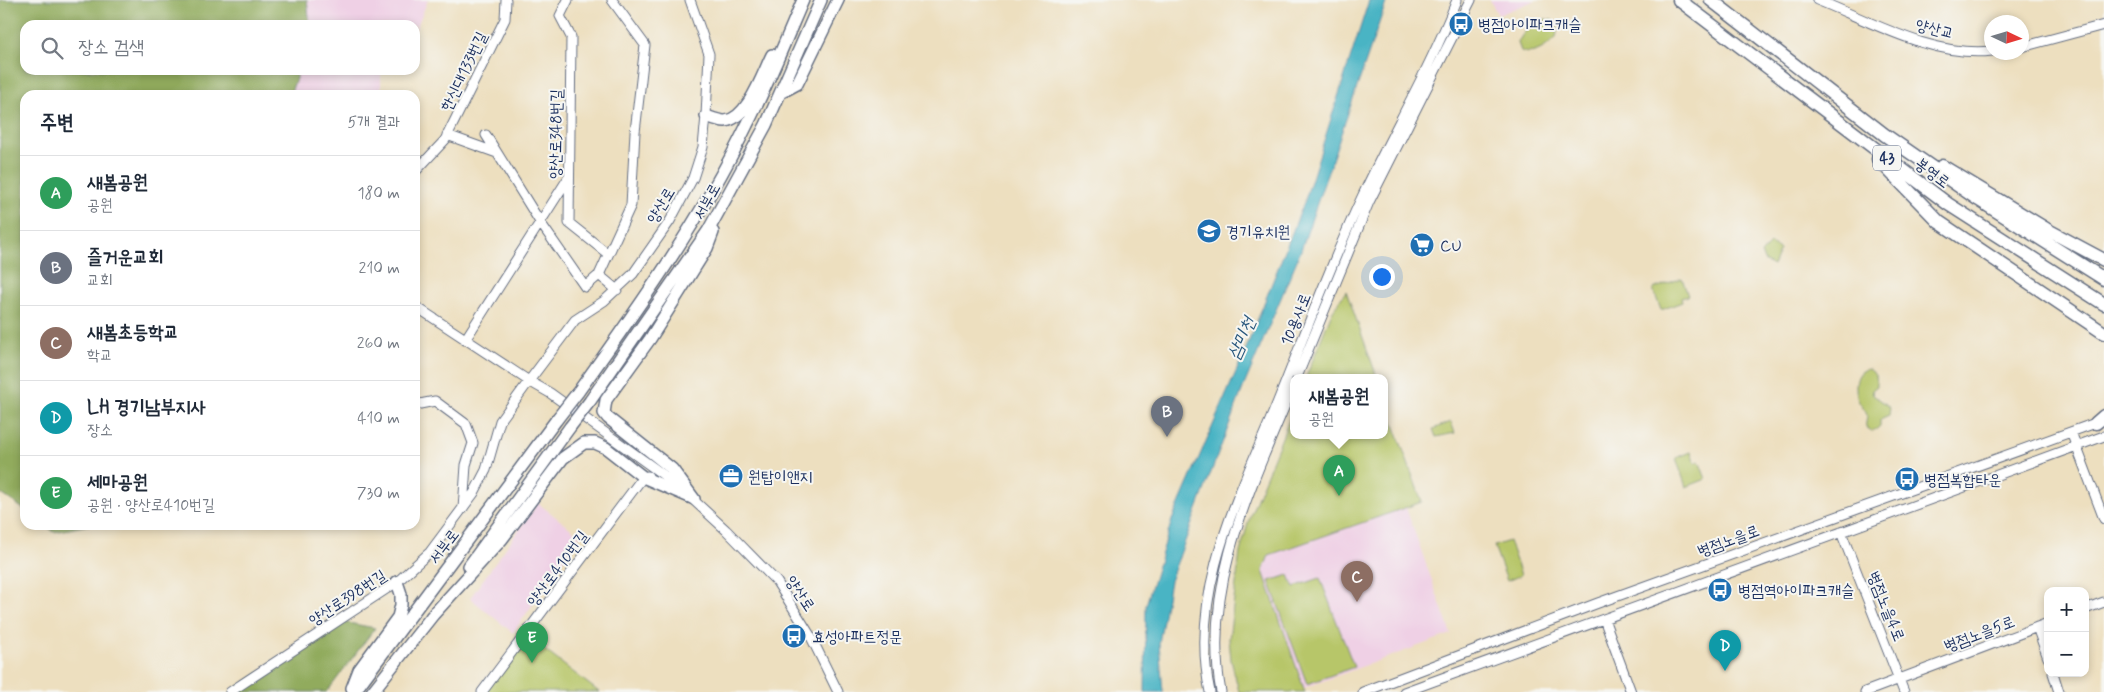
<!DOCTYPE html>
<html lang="ko">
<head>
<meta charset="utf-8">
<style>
  body { margin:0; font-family:Mynerve,"Poor Story",sans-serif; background:#f6f6f7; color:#1f2937 }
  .controls { position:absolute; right:15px; bottom:15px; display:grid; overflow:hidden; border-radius:10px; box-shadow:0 2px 8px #0003 }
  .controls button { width:45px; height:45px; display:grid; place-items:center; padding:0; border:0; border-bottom:1px solid #e0e1e3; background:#fff; color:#1f2937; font:25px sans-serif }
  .compass { position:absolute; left:1984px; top:15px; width:45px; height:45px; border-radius:50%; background:#fff; box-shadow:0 2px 8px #0003; rotate:94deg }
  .you { position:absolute; left:1381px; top:276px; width:18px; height:18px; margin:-12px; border:4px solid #fff; border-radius:50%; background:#1a73e8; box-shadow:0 0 0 8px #1a73e833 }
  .badge { display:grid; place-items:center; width:32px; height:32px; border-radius:50%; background:#1f6fb2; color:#fff; font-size:16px; font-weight:700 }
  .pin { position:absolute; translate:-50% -41px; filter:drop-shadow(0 1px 2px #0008) }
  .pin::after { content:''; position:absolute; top:26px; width:18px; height:15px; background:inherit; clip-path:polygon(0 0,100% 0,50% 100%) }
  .popup { position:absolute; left:1290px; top:374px; width:98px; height:65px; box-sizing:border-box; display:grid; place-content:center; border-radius:10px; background:#fff; filter:drop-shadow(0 1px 4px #0005); font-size:16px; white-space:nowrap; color:#747a83 }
  .popup b { font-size:19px; color:#1f2937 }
  .popup::after { content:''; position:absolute; left:50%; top:100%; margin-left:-10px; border:10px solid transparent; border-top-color:#fff }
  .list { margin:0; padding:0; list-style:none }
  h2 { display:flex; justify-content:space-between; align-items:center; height:65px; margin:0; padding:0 20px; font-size:21px }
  h2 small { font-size:16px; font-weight:400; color:#747a83 }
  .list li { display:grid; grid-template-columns:32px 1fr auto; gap:15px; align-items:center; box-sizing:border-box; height:75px; padding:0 20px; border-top:1px solid #e0e1e3 }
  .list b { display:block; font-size:19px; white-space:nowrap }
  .list p { margin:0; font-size:16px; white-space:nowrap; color:#747a83 }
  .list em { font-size:16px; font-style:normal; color:#747a83 }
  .icon { flex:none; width:28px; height:28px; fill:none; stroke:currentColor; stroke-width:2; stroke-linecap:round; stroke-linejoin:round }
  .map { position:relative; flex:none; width:2104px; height:692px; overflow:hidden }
  .search { position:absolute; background:#fff; box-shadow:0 2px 8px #0003; left:20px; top:20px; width:400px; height:55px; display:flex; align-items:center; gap:12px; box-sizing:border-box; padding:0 18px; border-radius:15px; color:#747a83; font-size:19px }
  .panel { position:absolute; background:#fff; box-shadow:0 2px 8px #0003; left:20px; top:90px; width:400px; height:440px; border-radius:15px }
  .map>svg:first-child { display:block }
  .built { fill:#efd0e5 }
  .green { fill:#b7c669; stroke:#697a64 }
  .forest { fill:#91ab5d; stroke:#566d5e }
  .water { fill:#48b4c4; stroke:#327291 }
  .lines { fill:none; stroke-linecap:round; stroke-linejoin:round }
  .minor-casing { stroke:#646d80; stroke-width:11 }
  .major-casing { stroke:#646d80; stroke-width:14 }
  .highway-casing { stroke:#646d80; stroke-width:15 }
  .minor { stroke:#fff; stroke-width:9 }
  .major { stroke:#fff; stroke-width:11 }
  .highway { stroke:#fff; stroke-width:12 }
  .major-bridge-casing { stroke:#646d80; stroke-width:14; stroke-linecap:butt }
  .major-bridge { stroke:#fff; stroke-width:11 }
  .labels { text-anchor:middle; stroke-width:4; stroke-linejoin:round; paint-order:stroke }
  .shield { fill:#f6f6f2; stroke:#5d6b8a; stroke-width:1 }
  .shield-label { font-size:15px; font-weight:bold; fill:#1b2f5e }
  .poi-label { font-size:16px; fill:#1b2f5e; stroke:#f6f6f2; text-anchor:start }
  .street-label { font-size:16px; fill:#1b2f5e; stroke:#f6f6f2 }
  .water-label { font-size:18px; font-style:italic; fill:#28577d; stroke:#f6f6f2 }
</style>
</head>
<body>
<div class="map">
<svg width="2104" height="692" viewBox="0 0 2104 692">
  <rect width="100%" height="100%" fill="#f6f6f2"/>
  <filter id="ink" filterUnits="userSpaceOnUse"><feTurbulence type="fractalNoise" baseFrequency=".02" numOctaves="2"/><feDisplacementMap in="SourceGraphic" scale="10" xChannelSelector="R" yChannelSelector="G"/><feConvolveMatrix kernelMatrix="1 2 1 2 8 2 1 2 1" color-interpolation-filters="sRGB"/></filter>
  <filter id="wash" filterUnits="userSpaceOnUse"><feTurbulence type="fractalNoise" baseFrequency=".0096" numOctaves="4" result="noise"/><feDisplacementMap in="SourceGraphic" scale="20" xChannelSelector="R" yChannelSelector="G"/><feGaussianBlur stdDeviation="1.12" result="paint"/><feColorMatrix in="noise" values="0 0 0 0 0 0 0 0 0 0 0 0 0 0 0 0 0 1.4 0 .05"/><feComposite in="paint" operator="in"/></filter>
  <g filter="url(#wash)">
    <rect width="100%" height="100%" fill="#eddfbf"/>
    <path class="built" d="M307 0H428L415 31V25H310Z
      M1490 0H1536L1498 15Z
      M299 70H381V95H290Z
      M538 503 580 536 513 633 470 598Z
      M1406 508 1451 634 1304 688 1263 571 1269 555Z"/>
    <path class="green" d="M1545 19 1552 20 1558 26 1556 38C1547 46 1534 57 1521 51L1518 43C1522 32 1534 23 1545 19Z
      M1770 244 1780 249 1773 266 1764 261 1761 253Z
      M1682 278 1688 296 1681 298 1682 302 1661 310 1653 289Z
      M1346 291 1377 377H1306L1332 312Z
      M1869 369 1876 375 1877 386 1872 390 1873 395 1890 407 1889 416 1880 420V426L1873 432 1866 427C1865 423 1867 420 1867 415 1866 411 1861 406 1859 402 1854 391 1854 370 1869 369Z
      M1384 397 1422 502 1269 555 1263 571 1305 692H1239L1231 660 1229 639 1240 552 1250 516 1294 408V435H1384Z
      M1451 422 1455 433 1436 437 1433 429Z
      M1691 452 1695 463 1699 461 1706 479 1686 487 1676 458Z
      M1509 541 1521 575 1507 581 1494 546Z
      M1289 575 1294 587 1320 578 1354 667 1307 684 1269 581Z
      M525 635 599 692H482Z"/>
    <path class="forest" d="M0 0H307L310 25H25V70H299L290 95H25V510L0 493Z
      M45 525H89L54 532Z
      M338 621 375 628 327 692H230Z"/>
    <path class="water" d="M1369 0H1387L1300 253 1243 388 1170 581 1159 643 1163 692H1145L1146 605 1172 520 1245 351 1305 200Z"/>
  </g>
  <g filter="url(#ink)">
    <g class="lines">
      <defs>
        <path id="minor" d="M568 0 560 16 571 37 569 223 608 254
          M612 0 645 45 635 132 631 205 599 275 617 290
          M1817 0C1870 21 1934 58 1992 51
          M2022 47 2104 25
          M447 135 497 153
          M486 135 540 222 585 287 599 275
          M415 172 445 140 505 19 506 0
          M415 306 529 381 550 393 676 484 726 530 777 582 811 637 838 692
          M465 340 569 177
          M1297 377 1369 202 1471 0
          M415 405 435 401 466 424 473 443 466 465 463 509
          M2071 432 2104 519
          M1841 532 1904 692
          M2085 609 2104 602
          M1604 619 1631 692
          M2037 627 2048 658
          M2053 673 2059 692
          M230 692 397 582 430 552 474 493 486 470 500 421 529 381 575 320 604 301 633 274 670 221 693 178 703 147 706 116 709 54 690 0
          M482 692 643 477 648 476
          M1210 692C1188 593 1239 496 1276 406 1304 337 1330 265 1362 197 1393 131 1430 68 1457 0
          M1221 692C1201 584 1254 481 1294 384
          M1363 692 1598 603 2101 421
          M1404 692 2104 436
          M1865 692 2048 623"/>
        <path id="major" d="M782 92 797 84 838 0
          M706 116C712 118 719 121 725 121 748 119 763 73 772 55
          M578 392C639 307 701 220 747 125 768 84 785 42 803 0
          M590 401 708 231 766 125 821 0
          M694 499 672 469 608 418 604 413 606 400 650 339 707 248 713 232
          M469 566 570 427
          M431 617 502 539 563 458 584 443H595L606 448 643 477 692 498
          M352 688 359 670 398 617 401 605V594L397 582
          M354 692 557 419
          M372 692 436 611"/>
        <path id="highway" d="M1679 0 1948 204 2104 304
          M1711 0 1885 135 1979 200 2104 279
          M1878 159 1939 222 2104 333
          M1942 166 2046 229 2104 260
          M2096 423 2104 416"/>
      </defs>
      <use href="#minor" class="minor-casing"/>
      <use href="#major" class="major-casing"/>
      <use href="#highway" class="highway-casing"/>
      <use href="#minor" class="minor"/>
      <use href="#major" class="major"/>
      <use href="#highway" class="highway"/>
      <defs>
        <path id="major-bridge" d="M557 419 578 392
          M570 427 590 401"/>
      </defs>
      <use href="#major-bridge" class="major-bridge-casing"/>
      <use href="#major-bridge" class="major-bridge"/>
    </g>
  </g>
  <defs>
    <symbol id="bus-disc" viewBox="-11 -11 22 22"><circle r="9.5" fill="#1f6fb2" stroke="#f6f6f2"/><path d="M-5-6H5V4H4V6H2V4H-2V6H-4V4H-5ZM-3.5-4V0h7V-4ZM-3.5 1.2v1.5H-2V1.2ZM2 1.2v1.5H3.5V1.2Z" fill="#fff"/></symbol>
    <symbol id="school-disc" viewBox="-11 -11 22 22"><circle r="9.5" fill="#1f6fb2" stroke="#f6f6f2"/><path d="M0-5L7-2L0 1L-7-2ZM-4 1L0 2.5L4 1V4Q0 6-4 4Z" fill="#fff"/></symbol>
    <symbol id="supermarket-disc" viewBox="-11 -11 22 22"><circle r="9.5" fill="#1f6fb2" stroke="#f6f6f2"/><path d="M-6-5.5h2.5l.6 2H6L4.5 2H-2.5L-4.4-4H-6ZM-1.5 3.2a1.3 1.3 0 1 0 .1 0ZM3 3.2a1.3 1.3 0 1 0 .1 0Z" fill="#fff"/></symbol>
    <symbol id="office-disc" viewBox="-11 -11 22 22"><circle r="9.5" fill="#1f6fb2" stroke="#f6f6f2"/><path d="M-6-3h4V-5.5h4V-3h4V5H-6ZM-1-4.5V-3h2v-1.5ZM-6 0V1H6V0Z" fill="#fff"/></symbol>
  </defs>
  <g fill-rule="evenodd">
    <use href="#bus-disc" x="1447" y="10" width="28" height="28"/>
    <use href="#school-disc" x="1195" y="217" width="28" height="28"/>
    <use href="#supermarket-disc" x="1408" y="231" width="28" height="28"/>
    <use href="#office-disc" x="717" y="462" width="28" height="28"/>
    <use href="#bus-disc" x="1893" y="465" width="28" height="28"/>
    <use href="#bus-disc" x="1706" y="576" width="28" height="28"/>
    <use href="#bus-disc" x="780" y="622" width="28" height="28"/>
  </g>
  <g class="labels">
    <rect class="shield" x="1873" y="145.5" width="28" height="25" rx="4"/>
    <g class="shield-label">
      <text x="1887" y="163">43</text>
    </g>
    <g class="poi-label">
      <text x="1478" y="30">병점아이파크캐슬</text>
      <text x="1226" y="237">경기유치원</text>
      <text x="1440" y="251">CU</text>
      <text x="748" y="482">원탑이앤지</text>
      <text x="1924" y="485">병점복합타운</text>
      <text x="1738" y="596">병점역아이파크캐슬</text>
      <text x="812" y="642">효성아파트정문</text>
    </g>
    <g class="street-label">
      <text transform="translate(1935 28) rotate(14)" y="6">양산교</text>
      <text transform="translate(463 71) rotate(-64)" y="6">한신대133번길</text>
      <text transform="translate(555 134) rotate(-89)" y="6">양산로348번길</text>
      <text transform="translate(1933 172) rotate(37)" y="6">봉영로</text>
      <text transform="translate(706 201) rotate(-61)" y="6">서부로</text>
      <text transform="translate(660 205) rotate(-59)" y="6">양산로</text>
      <text transform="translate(1295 319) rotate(-68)" y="6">10용사로</text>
      <text transform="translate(1728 540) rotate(-20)" y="6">병점노을로</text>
      <text transform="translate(443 546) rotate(-53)" y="6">서부로</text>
      <text transform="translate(557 568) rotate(-53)" y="6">양산로410번길</text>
      <text transform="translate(801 593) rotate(56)" y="6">양산로</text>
      <text transform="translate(347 597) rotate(-33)" y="6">양산로398번길</text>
      <text transform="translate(1887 606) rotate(68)" y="6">병점노을4로</text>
      <text transform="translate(1979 633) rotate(-21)" y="6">병점노을5로</text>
    </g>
    <g class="water-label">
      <text transform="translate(1241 338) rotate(-66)" y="6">삼미천</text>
    </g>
  </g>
</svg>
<div class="controls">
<button>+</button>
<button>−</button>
</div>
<svg class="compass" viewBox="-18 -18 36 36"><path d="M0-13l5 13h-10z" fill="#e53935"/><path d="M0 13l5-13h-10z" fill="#747a83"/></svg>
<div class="you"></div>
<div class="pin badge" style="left:1339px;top:496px;background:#2e9e5b">A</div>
<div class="popup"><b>새봄공원</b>공원</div>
<div class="pin badge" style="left:1167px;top:437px;background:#6b7280">B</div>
<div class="pin badge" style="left:1357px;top:602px;background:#8d6e63">C</div>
<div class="pin badge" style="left:1725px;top:671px;background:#0f9aa8">D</div>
<div class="pin badge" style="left:532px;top:663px;background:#2e9e5b">E</div>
<div class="search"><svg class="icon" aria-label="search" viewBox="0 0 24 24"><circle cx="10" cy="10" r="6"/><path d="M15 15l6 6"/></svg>장소 검색</div>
<section class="panel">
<h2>주변<small>5개 결과</small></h2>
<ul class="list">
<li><span class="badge" style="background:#2e9e5b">A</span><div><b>새봄공원</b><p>공원</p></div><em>180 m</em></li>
<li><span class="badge" style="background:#6b7280">B</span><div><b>즐거운교회</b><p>교회</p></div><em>210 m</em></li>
<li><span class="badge" style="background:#8d6e63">C</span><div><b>새봄초등학교</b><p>학교</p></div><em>260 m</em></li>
<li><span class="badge" style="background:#0f9aa8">D</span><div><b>LH 경기남부지사</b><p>장소</p></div><em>410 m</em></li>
<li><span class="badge" style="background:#2e9e5b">E</span><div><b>세마공원</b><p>공원 · 양산로410번길</p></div><em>730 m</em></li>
</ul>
</section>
</div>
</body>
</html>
